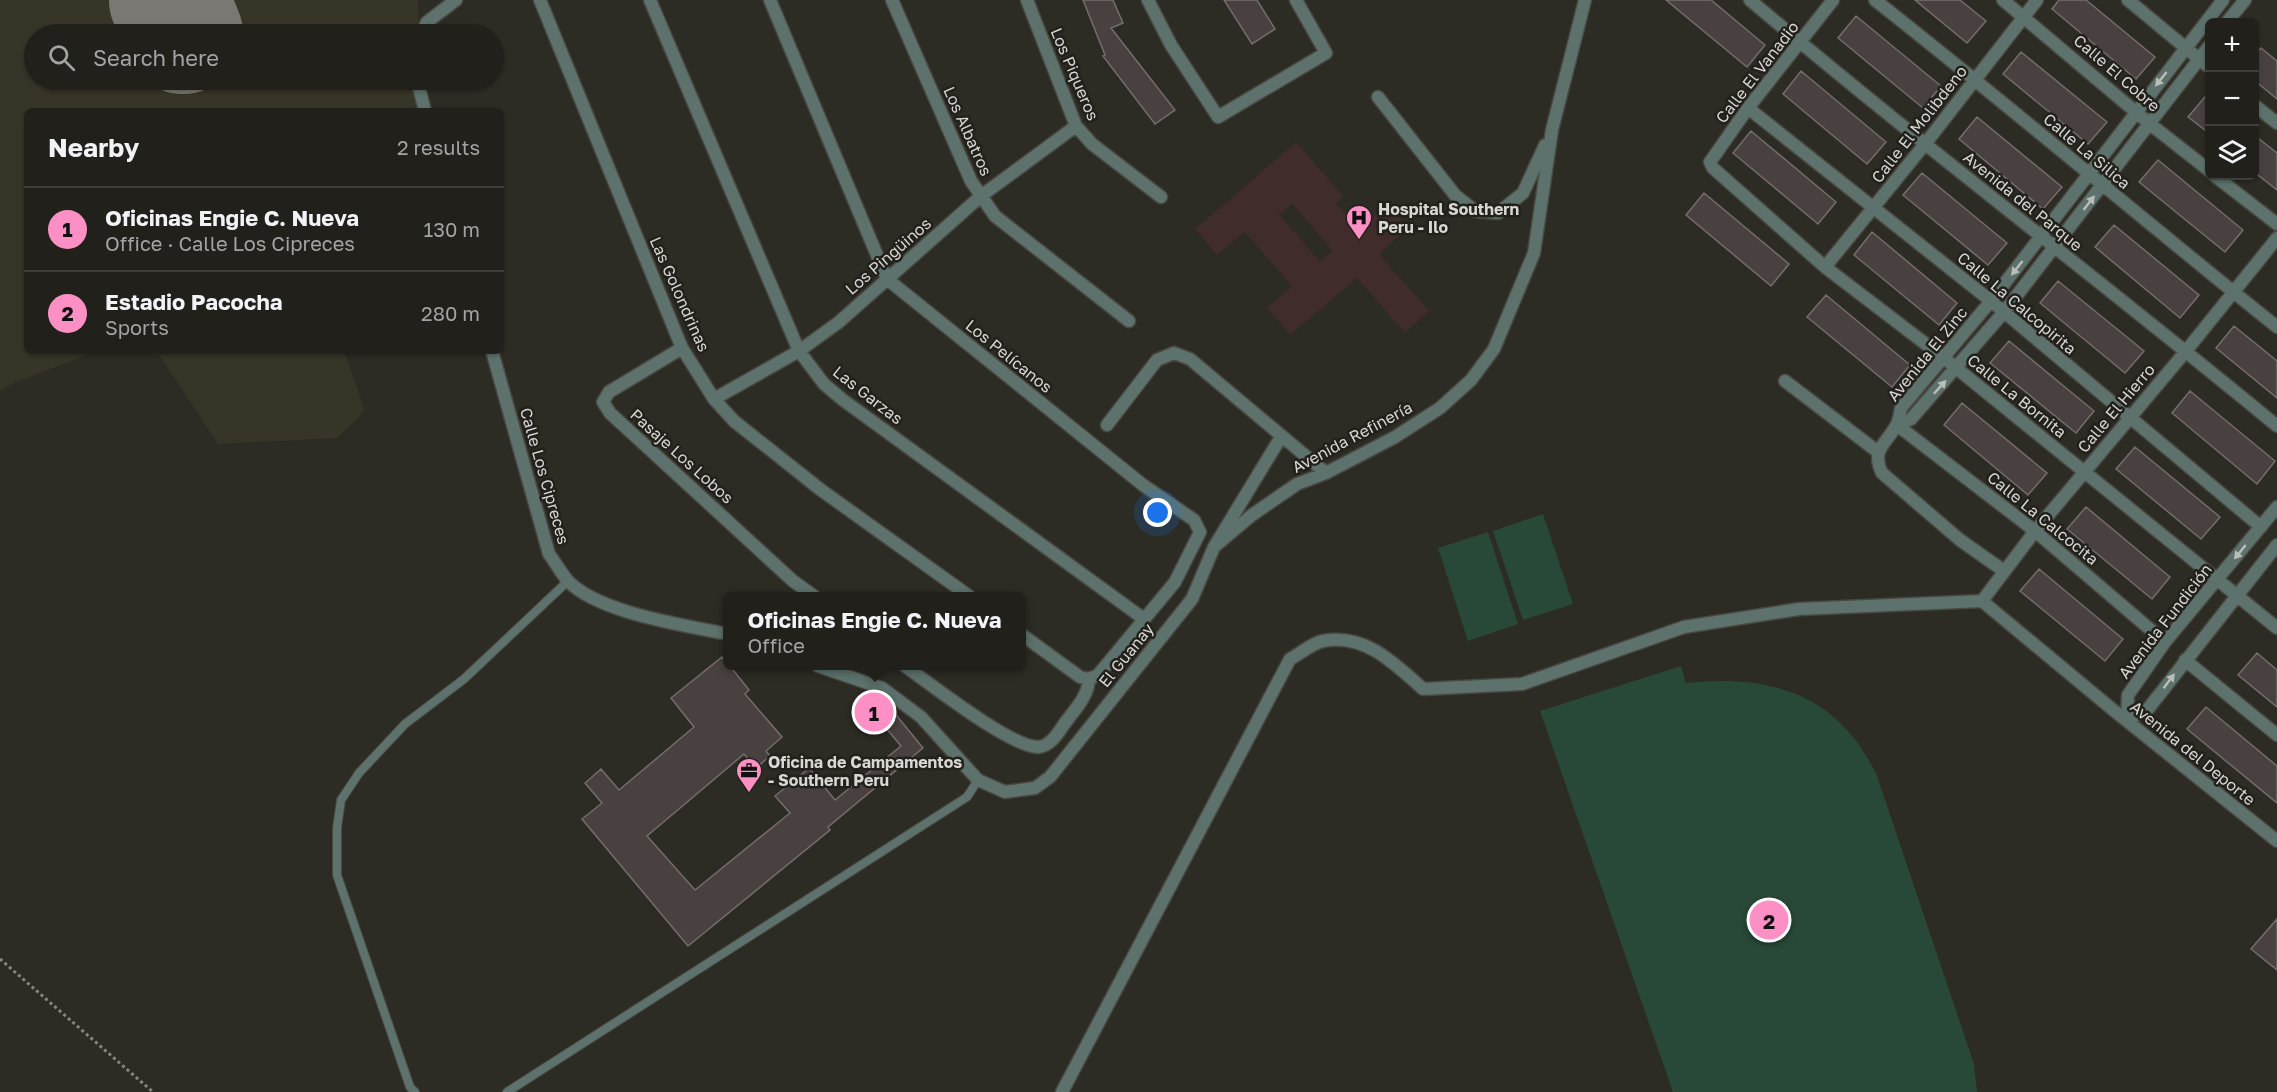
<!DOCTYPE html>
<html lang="en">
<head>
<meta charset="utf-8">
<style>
  body { margin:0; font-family:"Golos Text",sans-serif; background:#2d2d28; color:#f1f3f6 }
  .controls { position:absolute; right:18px; top:18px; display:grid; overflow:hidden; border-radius:9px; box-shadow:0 2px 4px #0004 }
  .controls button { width:54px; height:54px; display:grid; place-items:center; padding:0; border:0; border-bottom:2px solid #3e3e3a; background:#21201b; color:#f1f3f6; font:30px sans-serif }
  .you { position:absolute; left:1158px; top:513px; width:21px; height:21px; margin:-15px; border:4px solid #fff; border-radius:50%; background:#1a73e8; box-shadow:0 0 0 9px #1a73e833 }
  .badge { display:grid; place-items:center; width:39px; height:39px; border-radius:50%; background:#fc8fc3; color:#111; font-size:20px; font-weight:700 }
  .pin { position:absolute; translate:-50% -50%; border:3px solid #fff; box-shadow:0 2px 6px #0006 }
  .popup { position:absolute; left:723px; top:592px; width:303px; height:78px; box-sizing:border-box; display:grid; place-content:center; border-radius:9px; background:#21201b; filter:drop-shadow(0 2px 4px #0005); font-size:20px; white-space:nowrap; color:#a2a3a3 }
  .popup b { font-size:22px; color:#f1f3f6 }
  .popup::after { content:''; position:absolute; left:50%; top:100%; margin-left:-12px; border:12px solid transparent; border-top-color:#21201b }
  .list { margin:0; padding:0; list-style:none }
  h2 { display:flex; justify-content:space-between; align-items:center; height:78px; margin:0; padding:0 24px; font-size:26px }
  h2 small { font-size:20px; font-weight:400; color:#a2a3a3 }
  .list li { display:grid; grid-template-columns:39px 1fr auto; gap:18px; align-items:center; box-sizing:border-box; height:84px; padding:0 24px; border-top:2px solid #3e3e3a }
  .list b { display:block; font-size:22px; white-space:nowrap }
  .list p { margin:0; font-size:20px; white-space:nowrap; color:#a2a3a3 }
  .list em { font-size:20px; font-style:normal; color:#a2a3a3 }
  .icon { flex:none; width:33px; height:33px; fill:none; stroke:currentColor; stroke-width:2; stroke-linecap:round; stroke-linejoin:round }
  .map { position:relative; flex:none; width:2277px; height:1092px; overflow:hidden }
  .search { position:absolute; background:#21201b; box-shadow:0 2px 4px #0004; left:24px; top:24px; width:480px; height:66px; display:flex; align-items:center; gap:15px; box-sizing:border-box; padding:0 21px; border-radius:33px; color:#a2a3a3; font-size:22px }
  .panel { position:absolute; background:#21201b; box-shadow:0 2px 4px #0004; left:24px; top:108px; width:480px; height:246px; border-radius:9px }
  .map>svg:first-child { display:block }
  .built { fill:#373428 }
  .medical { fill:#402c2a; fill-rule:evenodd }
  .green { fill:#294938 }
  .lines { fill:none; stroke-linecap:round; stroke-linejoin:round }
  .runway { stroke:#7a7872; stroke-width:120 }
  .building { fill:#494140; stroke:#756c6c; stroke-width:1.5 }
  .lane-casing { stroke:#484740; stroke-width:10 }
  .street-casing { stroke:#484740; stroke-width:15 }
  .path { stroke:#868580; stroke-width:3; stroke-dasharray:3 3; stroke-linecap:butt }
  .lane { stroke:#5d726c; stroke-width:8 }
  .street { stroke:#5d726c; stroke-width:12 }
  .oneway { fill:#b9beb9 }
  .labels { text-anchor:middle; stroke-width:5; stroke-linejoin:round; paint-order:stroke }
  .street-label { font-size:16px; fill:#d8d7d3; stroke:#22211b }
  .poi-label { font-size:16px; font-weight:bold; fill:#d8d7d3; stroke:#22211b; text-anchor:start }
</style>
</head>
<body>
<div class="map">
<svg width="2277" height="1092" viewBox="0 0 2277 1092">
  <rect width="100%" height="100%" fill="#2c2b24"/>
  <path class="built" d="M0 0H418L419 34H34V80H419V111H27V351H97L14 383 0 391Z
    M115 351H344L365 411 337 438 218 444 159 355Z"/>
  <path class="medical" d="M1296 142 1343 196 1336 203 1359 229 1388 204 1408 228 1379 254 1429 311 1405 333 1357 278 1290 335 1267 308 1292 286 1245 232 1217 255 1195 229ZM1292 204 1333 251 1320 262 1279 214Z"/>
  <path class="green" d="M1543 514 1573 604 1523 620 1493 531Z
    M1488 532 1518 624 1468 641 1438 548Z
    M1681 666 1686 683C1771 674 1839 694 1877 776L1974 1064 1977 1092H1673L1540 711Z"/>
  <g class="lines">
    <path class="runway" d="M169 0 183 34"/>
  </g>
  <path class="building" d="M1083 0H1113L1123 23 1111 28 1175 110 1155 124 1103 56 1105 55Z
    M1224 0H1257L1275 29 1252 44Z
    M1666 0H1711L1765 45 1747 67Z
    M1915 0H1960L1986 21 1967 43Z
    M2059 0H2086L2155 57 2136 79 2052 9Z
    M1856 16 1941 86 1923 108 1838 38Z
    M2261 48 2277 61V99L2254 80V56Z
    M2021 52 2107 122 2088 144 2003 74Z
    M1801 71 1886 142 1867 164 1783 94Z
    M2210 91V134L2188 117Z
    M1977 117 2062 187 2043 209 1959 139Z
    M1751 131 1836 202 1818 224 1733 153Z
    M2254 135 2277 153V190L2254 172Z
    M2158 160 2243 230 2225 252 2139 182Z
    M1922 173 2007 243 1988 265 1903 195Z
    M1704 193 1789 264 1771 286 1686 215Z
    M2114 225 2199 295 2180 318 2095 247Z
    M1872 232 1957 303 1939 325 1854 255Z
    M2058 281 2144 351 2125 373 2040 303Z
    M1826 295 1910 365 1892 387 1807 317Z
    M2234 326 2277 361V398L2216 348Z
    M2009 341 2094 411 2076 433 1990 363Z
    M2190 391 2275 461 2257 484 2172 413Z
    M1962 403 2047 473 2028 495 1944 425Z
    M2135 447 2220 517 2201 539 2116 469Z
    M2086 507 2170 577 2152 599 2067 529Z
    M2039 569 2123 639 2105 661 2020 591Z
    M2257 653 2277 670V707L2238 675Z
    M722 657 727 666H730L749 690 745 694 782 737 766 751 770 756 756 768 744 754 647 836 695 890 790 813 775 796 809 768 835 800 901 746 875 715 888 705 923 748 828 827 830 830 688 946 582 819 602 803 585 783 601 769 619 790 694 727 671 698Z
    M2206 707 2277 766V803L2187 729Z
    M2277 919V970L2251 949Z"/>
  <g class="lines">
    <defs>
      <path id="lane" d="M415 1092 410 1087 337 875V828L341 800 359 773 405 724 464 679 568 581
        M507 1092 967 797 978 780"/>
      <path id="street" d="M540 0 682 348 714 399 734 421 821 490 969 596
        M650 0 799 351 824 384 843 400 1144 619
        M770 0 887 279 1143 485 1194 520 1200 532 1175 582 1098 675 1089 679
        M892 0 971 181 995 216 1129 321
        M1027 0 1076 126 1092 144 1161 197
        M1148 0 1171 45 1218 117 1326 53 1296 0
        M1750 0C1922 146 2103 282 2277 426
        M1833 0 1748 108 1710 162 1713 168 1825 267 1944 358 2277 628
        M1875 0C2011 107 2142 219 2277 327
        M2003 0 2150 124 2210 171
        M2128 0 2210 68
        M2227 22 2245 0
        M421 34 427 22 456 0
        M417 80 425 111
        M1378 97 1455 195 1475 211 1498 213 1523 193 1545 145
        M2254 105 2277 123
        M1748 108 1991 301 2261 527
        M2215 176 2277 224
        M1825 267 1925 144 2037 0
        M682 348 609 392 603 402 610 413 793 581 814 596
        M492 351 549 554C555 562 561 573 568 581 599 613 684 625 727 634
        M1785 381 1878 452
        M714 399 799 351 839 322 981 196 1076 126
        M1107 425 1157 360 1174 353 1190 359 1326 473
        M1897 425 1911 419 2004 312 2210 45
        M1897 425 2035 531 2165 642
        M2277 507 2165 642 2128 695 2127 720 2148 709 2277 545
        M1214 547 1252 515 1297 484 1326 473 1395 437 1440 408 1471 380 1494 349 1534 253 1552 130 1585 0
        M2004 571 1960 540 1882 473C1871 450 1885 445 1896 426 1899 421 1900 414 1901 408L1991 301 2223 0
        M1982 601 2035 531 2186 351 2277 238
        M1982 601 2112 709 2277 841
        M1021 634 1080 677 1089 679
        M2185 660 2277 735
        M818 666 882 688 921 717 978 780 1005 792 1035 788 1050 777 1192 599 1214 547 1281 437
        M905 666C929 683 1013 749 1039 747 1053 745 1060 729 1068 719 1078 706 1088 695 1089 679
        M1062 1092 1290 659C1300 654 1312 643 1323 641 1365 633 1394 663 1423 689L1522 684 1684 627 1799 609 1982 601"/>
    </defs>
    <use href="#lane" class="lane-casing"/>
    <use href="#street" class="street-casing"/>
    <path class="path" d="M0 959 153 1092"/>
    <use href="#lane" class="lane"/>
    <use href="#street" class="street"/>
  </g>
  <defs><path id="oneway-solid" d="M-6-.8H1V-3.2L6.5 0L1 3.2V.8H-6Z" transform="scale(1.5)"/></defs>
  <g class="oneway">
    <use href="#oneway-solid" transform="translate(2161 79) rotate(128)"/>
    <use href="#oneway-solid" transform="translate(2089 203) rotate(-52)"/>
    <use href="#oneway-solid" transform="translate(2017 268) rotate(128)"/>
    <use href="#oneway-solid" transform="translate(1940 387) rotate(-48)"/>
    <use href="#oneway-solid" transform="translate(2240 552) rotate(129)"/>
    <use href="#oneway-solid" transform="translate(2169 681) rotate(-53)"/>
  </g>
  <defs>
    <symbol id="hospital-pin" viewBox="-11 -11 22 30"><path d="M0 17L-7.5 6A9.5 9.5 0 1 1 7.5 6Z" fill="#fc8fc3" stroke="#22211b"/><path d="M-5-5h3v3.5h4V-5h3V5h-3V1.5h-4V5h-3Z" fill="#111"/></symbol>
    <symbol id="office-pin" viewBox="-11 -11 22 30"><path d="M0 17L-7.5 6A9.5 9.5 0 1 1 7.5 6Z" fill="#fc8fc3" stroke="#22211b"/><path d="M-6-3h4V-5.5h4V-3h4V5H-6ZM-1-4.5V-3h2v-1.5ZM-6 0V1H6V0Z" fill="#111"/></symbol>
  </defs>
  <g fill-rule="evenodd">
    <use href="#hospital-pin" x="1344" y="203" width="30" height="40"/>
    <use href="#office-pin" x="734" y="756" width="30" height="40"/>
  </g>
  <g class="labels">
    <g class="street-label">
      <text transform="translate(1757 72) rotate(-52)" y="6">Calle El Vanadio</text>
      <text transform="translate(2117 73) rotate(41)" y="6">Calle El Cobre</text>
      <text transform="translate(1075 74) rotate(67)" y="6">Los Piqueros</text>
      <text transform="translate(1919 124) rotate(-52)" y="6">Calle El Molibdeno</text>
      <text transform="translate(968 131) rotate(66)" y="6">Los Albatros</text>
      <text transform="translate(2087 151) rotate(40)" y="6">Calle La Silica</text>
      <text transform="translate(2023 201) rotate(39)" y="6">Avenida del Parque</text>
      <text transform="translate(888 256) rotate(-41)" y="6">Los Pingüinos</text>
      <text transform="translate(680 294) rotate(66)" y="6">Las Golondrinas</text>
      <text transform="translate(2017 303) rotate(40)" y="6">Calle La Calcopirita</text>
      <text transform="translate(1927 354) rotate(-51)" y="6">Avenida El Zinc</text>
      <text transform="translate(1009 356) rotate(39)" y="6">Los Pelícanos</text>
      <text transform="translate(868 395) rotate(38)" y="6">Las Garzas</text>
      <text transform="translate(2017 396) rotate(39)" y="6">Calle La Bornita</text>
      <text transform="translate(2116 408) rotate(-50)" y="6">Calle El Hierro</text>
      <text transform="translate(1352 437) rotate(-28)" y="6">Avenida Refinería</text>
      <text transform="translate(682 456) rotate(42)" y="6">Pasaje Los Lobos</text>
      <text transform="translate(545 476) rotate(74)" y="6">Calle Los Cipreces</text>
      <text transform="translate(2043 518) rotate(39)" y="6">Calle La Calcocita</text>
      <text transform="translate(2165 621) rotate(-52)" y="6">Avenida Fundición</text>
      <text transform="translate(1126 655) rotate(-51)" y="6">El Guanay</text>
      <text transform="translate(2193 753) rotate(39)" y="6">Avenida del Deporte</text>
    </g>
    <g class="poi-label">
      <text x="1378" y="215">Hospital Southern<tspan x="1378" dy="18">Peru - Ilo</tspan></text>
      <text x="768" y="768">Oficina de Campamentos<tspan x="768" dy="18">- Southern Peru</tspan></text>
    </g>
  </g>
</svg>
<div class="controls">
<button>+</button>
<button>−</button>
<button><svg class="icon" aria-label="layers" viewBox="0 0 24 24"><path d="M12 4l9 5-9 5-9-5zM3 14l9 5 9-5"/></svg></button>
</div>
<div class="you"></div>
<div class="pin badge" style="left:874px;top:712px">1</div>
<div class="popup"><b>Oficinas Engie C. Nueva</b>Office</div>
<div class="pin badge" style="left:1769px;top:920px">2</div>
<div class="search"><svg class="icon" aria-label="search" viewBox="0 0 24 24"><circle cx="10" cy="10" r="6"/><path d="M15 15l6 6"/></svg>Search here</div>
<section class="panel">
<h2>Nearby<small>2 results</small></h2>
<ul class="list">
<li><span class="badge">1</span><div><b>Oficinas Engie C. Nueva</b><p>Office · Calle Los Cipreces</p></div><em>130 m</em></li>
<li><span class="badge">2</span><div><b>Estadio Pacocha</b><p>Sports</p></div><em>280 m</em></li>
</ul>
</section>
</div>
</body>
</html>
